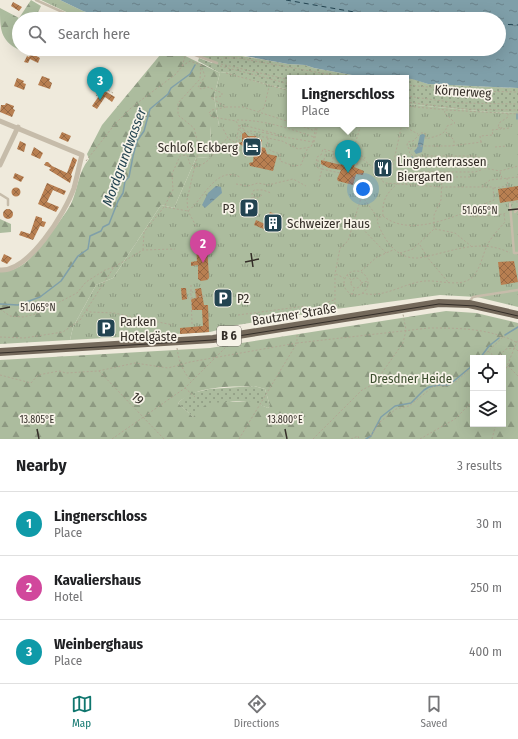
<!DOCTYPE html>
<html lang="en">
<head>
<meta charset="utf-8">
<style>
  body { margin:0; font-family:"Fira Sans Condensed",sans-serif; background:#f6f6f6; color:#202124 }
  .controls { position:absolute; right:12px; bottom:12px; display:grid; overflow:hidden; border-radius:0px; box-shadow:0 4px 16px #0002 }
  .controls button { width:36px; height:36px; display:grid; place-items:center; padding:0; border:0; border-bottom:1px solid #e0e0e0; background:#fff; color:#202124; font:20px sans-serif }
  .you { position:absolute; left:363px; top:189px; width:14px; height:14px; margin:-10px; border:3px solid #fff; border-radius:50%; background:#1a73e8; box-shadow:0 0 0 6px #1a73e833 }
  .badge { display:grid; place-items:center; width:26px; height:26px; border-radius:50%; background:#0f766e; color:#fff; font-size:13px; font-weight:700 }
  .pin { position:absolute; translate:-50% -33px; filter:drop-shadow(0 1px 2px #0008) }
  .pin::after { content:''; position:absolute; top:21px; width:14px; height:12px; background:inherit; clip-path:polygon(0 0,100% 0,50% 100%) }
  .popup { position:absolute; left:287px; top:75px; width:122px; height:52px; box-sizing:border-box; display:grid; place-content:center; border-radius:0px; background:#fff; filter:drop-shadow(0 1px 3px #0005); font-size:13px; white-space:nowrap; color:#757577 }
  .popup b { font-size:15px; color:#202124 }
  .popup::after { content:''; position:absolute; left:50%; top:100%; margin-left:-8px; border:8px solid transparent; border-top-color:#fff }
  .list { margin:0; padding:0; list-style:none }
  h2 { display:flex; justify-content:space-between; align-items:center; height:52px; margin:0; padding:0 16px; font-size:17px }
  h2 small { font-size:13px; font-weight:400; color:#757577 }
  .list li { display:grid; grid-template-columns:26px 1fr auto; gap:12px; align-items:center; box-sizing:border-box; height:64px; padding:0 16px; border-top:1px solid #e0e0e0 }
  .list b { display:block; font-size:15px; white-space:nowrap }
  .list p { margin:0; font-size:13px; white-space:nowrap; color:#757577 }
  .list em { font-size:13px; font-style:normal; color:#757577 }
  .icon { flex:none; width:22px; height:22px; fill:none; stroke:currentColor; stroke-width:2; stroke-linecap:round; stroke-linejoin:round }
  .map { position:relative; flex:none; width:518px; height:439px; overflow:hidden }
  .search { position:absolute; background:#fff; box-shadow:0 4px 16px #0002; left:12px; right:12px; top:12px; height:44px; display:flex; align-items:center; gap:10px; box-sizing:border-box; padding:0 14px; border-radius:22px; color:#757577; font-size:15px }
  .sheet { height:244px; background:#fff }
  nav { display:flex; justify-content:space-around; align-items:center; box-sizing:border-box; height:56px; border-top:1px solid #e0e0e0; background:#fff; font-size:11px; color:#757577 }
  nav a { display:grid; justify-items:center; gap:2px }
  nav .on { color:#0f766e }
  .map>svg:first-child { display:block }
  .grass { fill:url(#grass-dots) }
  .forest { fill:url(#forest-firs); fill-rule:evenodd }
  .park { fill:url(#park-tufts) }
  .water { fill:url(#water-ripples) }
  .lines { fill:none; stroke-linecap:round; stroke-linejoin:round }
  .stream { stroke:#7f9fa9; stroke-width:1.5 }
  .ferry { stroke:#234451; stroke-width:1; stroke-dasharray:5 4; stroke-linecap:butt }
  .building { fill:url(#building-cross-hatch) }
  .path { stroke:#b1a794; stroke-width:1; stroke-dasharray:2 2; stroke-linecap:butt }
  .service { stroke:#c6bcaa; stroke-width:2.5 }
  .minor { stroke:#c6bcaa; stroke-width:5 }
  .primary { stroke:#74695b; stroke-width:8 }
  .tram { stroke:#342e28; stroke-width:1 }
  .ticks { fill:none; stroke:#342e28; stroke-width:1.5 }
  .labels { text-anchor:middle; stroke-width:3.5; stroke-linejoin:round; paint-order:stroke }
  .shield { fill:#f7f3e8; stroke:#6e6962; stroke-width:1 }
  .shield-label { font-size:12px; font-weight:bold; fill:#342e28 }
  .street-label { font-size:13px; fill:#342e28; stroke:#f7f3e8 }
  .poi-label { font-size:13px; fill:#342e28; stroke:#f7f3e8; text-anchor:start }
  .park-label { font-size:13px; fill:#3d4f2f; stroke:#f7f3e8 }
  .water-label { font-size:14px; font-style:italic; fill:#234451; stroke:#f7f3e8 }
  .ticks-label { font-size:10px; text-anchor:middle; fill:#342e28; stroke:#f7f3e8; stroke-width:3.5; stroke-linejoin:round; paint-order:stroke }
</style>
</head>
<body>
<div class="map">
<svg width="518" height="439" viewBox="0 0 518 439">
  <defs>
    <pattern id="grass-dots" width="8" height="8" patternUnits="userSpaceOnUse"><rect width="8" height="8" fill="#acbc9e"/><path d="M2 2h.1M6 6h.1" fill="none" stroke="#8d9981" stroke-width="1.8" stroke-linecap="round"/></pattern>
    <pattern id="forest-firs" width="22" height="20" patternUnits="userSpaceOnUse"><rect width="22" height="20" fill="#acbc9e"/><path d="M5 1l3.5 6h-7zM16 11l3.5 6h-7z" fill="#8d9981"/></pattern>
    <pattern id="park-tufts" width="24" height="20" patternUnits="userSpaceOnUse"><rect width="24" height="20" fill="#acbc9e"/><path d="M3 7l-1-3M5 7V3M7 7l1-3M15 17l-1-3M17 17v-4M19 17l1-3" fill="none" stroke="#8d9981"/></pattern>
    <pattern id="water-ripples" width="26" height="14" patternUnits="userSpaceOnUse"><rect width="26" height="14" fill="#7f9fa9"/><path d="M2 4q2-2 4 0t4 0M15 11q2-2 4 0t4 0" fill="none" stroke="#69828a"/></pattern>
    <pattern id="building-cross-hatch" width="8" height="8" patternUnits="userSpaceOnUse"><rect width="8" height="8" fill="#b87f51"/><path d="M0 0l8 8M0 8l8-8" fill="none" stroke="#966843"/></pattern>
  </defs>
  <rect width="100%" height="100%" fill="#efeadc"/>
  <path class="grass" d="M202 49 288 64 305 65 314 68 352 75H370L387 78H290V90L252 81 227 72 220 73 198 61 199 58 212 63 213 62 200 56Z
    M406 79H414L428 84 518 88V113L489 112 406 104Z
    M254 386 265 389 270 406 268 408C235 394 223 403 193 417L178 403 188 394 209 389Z"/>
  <path class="forest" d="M31 0 41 6 35 19H19V50C0 40 0 29 0 8L19 18Z
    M165 49H171L220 73 214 96 219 126H211L209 157 196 158 174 208 161 205 113 278 96 285 73 327 70 340 0 344V272C9 272 18 268 25 263 37 253 63 218 71 204 78 189 78 172 89 159L87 154 102 125Z
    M0 219 11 224V232L0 233Z
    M446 311 476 313 518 323V439H0V360L210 348ZM473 358H503V424H473ZM254 386 265 389 270 406 268 408 252 401 207 403 193 417 178 403C197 385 229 387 254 386Z"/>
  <path class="park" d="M41 0H60L83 11 108 19H81Z
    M227 72 252 79 253 81 290 90V124H406V104L489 112 518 113V307L477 297 440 295 336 309 237 325 210 332 70 340 73 327 96 285 113 278 161 205 174 208 196 158 209 157 211 126H219L214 96 220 73Z"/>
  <path class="water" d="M60 0H518V88L428 84 412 79 387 78 370 75H352L314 68 305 65 288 64 207 49H499V19H108L83 11Z
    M423 134 425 135 422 152 416 154 414 151 417 148 420 135Z
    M216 186 221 187 222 193 205 208 202 205 208 193Z"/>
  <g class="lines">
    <path class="stream" d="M517 114V119
      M410 161 412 157
      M0 304 18 305 40 297 61 281 78 256 88 249 90 236 101 231 103 227 109 224 118 201 123 193 125 181 129 177 133 156 137 141 144 131 150 109 168 94 171 88 190 74 195 65
      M505 335 518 327
      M480 358 489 346 499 338
      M366 439 371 436 381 417 395 406 411 403 424 390 429 387 440 385H449L473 365"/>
    <path class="ferry" d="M286 0 394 19
      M499 24 518 25"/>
  </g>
  <path class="building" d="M13 2 22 7 19 11 11 6Z
    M31 53 40 58 38 63 30 59 28 63 24 62 27 56 29 57Z
    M42 76 50 79 49 81 52 83 50 89 38 85Z
    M17 78 24 81 23 83 26 84 24 90 14 86Z
    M103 90 115 97 112 102 105 97 97 109 92 106Z
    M6 103 14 106 13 109 15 110 12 117 0 112 1 105H5Z
    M62 132 71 136 68 142 59 138Z
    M245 132 248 136H255L262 140 261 147 265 148 267 154 277 156 273 171 250 166 249 163 253 162 254 153 252 151 243 149V146L238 143 242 142V134Z
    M20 141 26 144 24 152 17 149Z
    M34 147 43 153 40 159 31 155Z
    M73 157 77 160 71 175 72 176 70 183 49 170 51 168 44 165 46 162H48L52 166 67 173Z
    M321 160 341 165V163L346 164 347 162 355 164 354 167 364 171 363 175 356 174 353 185 338 181 337 179 341 170 329 168 321 164Z
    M15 173 24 177 21 182 13 178Z
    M47 183 66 191 64 195 53 190 47 202 59 207 56 212 38 204Z
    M518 186V200L500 203 498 189Z
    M11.5 192a4.5 4.5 0 1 1 9 0a4.5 4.5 0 1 1-9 0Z
    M3 214a5 5 0 1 1 10 0a5 5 0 1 1-10 0Z
    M270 212 280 216 271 232 254 225 256 220 265 224Z
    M36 216 42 218V221L46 222 44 227 40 226 33 240 19 235 21 231 30 234Z
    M207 245 209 278 207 280 201 281 198 279V265L191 266V262L197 261 196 246Z
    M4 254 12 258 7 264 1 261Z
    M514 261 518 282 501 285 498 262Z
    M181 288H186L187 299 182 300Z
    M201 288 204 305H208L209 332 180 334V328L203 326 202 310H192L191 299 196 298 195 289Z"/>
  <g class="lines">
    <path class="path" d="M220 60 223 58H238L349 78
      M221 64 290 80
      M182 66 190 61 201 65 205 76 198 87 201 89 208 87 222 93V96L211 98 226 107 212 110 209 113 212 117 236 121 239 126 236 143
      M220 66 290 84
      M226 73 290 91
      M102 75 104 88
      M406 85 474 91 518 92
      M96 96 104 88 113 93
      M406 96 458 103 518 104
      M406 102 465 109 518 110
      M406 106 447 110 518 114
      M226 107H243L290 122
      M259 111 264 108 269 87
      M237 120C264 120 288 128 314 137
      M296 124 315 131
      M405 124 407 128 418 134
      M501 129 502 127 498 128 499 123 508 117V114
      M503 129 509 128 513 124
      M250 131 267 133V137
      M241 132 239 130 241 127 245 130
      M446 132 454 140V146
      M267 133 278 136
      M268 138 267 146 271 151 280 154V161L294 166 301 165 308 147
      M229 139 236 143 246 158
      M313 142 316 124
      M314 142 318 124
      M481 142 480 136 493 135 492 130 501 129
      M238 145 241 133 244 130 254 135 282 141 298 149 311 147 313 142 278 136 277 134 243 125 239 126
      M495 147 507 146
      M409 149 407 145 408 142 413 141 421 133H425L426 139C435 136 445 136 447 126L455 123 444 112 446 111
      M348 152 349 150 353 151V153
      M340 153 341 150 365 157 364 160
      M358 155V153L353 151 361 124
      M324 160 326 151
      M86 161 115 124 132 107 176 74 182 66 186 54
      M317 161H321
      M332 163 334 152
      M346 163 344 162 345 159 358 162 357 165H354
      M323 165 322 169 340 173
      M484 168 500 171 518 166
      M500 172 502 178
      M420 177H472
      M507 178 508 188
      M319 181 322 169 318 168 316 164 317 157 321 155 323 149 364 160 383 176
      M398 183C386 194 382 200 383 216L378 218 377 221C384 240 396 259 418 258 450 253 479 237 510 253
      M236 184 248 186 258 183 268 185 293 179 306 186
      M406 184 407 178 419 172H475L481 170 484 165 482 159 476 156H413L409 152 413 146H450L482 142
      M482 186 490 180 518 177
      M494 188 508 186
      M362 196 378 218
      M253 197 257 198 262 195
      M512 202H518
      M252 203V194L254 190H263L271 193
      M165 207 188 211C203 200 216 165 240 177
      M464 214 474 217 504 214 507 212
      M383 216C413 240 464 212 494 200L493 187H442L385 183 381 180 388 170 392 169 402 124
      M354 220 386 253
      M196 226 188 211 187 200 199 148 194 128 178 115V103L200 79 201 65
      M435 229 455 233 471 246
      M420 245 427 257 448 282
      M143 250 144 232 164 207 173 190 172 174 180 156 187 155 190 164 195 167C214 162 214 148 228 138L222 127
      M400 253 413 249 434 229V215L441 200 442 177
      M361 271 377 257 393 250
      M344 283a12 12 0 1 1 24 0a12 12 0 1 1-24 0Z
      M336 274 344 278
      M347 275 351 280
      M351 283a5 5 0 1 1 10 0a5 5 0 1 1-10 0Z
      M361 283 368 281
      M191 285V291
      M195 290 196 296
      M192 291 193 293 190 294V291Z
      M362 293C384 299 403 283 425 281 439 280 458 287 470 279 480 272 482 256 487 246 491 237 499 229 505 222L504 214
      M191 294 192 324
      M352 295 354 289
      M187 298 206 296
      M328 302 334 300
      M0 309 10 316 23 317 36 314 77 293 86 282 105 270 114 267
      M86 310 90 312 114 313 173 325
      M335 312V274L340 248 348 241 364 188
      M238 315 306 306
      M0 337 24 338 63 332 80 320 114 267 143 250 175 249
      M177 348C179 361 182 370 191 381
      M488 351 496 358
      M481 358 503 337
      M497 358 506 349 515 348 518 351
      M508 366 518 376
      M99 371 164 439
      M0 375 31 383 38 375 59 371 66 373 98 371 135 363 168 368 190 362 297 343V333
      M503 376 518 339
      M185 388 195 397
      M112 439 185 388 229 344
      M239 439 297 343 429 328C454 328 480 328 504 337 509 338 513 341 518 343
      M313 439 362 390 374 384 403 343 406 330 403 314
      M351 439 358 436 359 439
      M369 439 380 422 396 409 409 406 434 386H446L457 381 473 366
      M420 439 455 419 473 401
      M492 439 496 424"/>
    <path class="service" d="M36 0 78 19
      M179 49 217 63
      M0 194 8 199V205
      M510 204 514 253H518
      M515 212 518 208
      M469 302 473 297 479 296 518 290"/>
    <path class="minor" d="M0 121 82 155C79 166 77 177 74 188 65 213 29 272 0 270
      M0 165 18 127"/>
    <path class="primary" d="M0 352 213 339 439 303 469 304 518 315"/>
    <path class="tram" d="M0 353 213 340 439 304 475 306 518 316"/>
  </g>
  <path class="ticks" d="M508 210 518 209M251 253 253 267M245 262 259 259M0 309 10 307M37 429 39 439M285 429 287 439"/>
  <defs>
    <symbol id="hotel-square" viewBox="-11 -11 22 22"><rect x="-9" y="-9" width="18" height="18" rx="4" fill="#234451" stroke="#f7f3e8"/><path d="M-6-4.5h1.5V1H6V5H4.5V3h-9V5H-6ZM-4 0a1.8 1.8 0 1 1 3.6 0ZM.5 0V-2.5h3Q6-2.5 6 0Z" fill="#fff"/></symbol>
    <symbol id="restaurant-square" viewBox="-11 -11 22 22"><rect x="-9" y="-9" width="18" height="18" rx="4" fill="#234451" stroke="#f7f3e8"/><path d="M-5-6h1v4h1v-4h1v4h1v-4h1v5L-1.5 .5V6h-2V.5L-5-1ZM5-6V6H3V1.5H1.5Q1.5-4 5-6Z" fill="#fff"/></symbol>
    <symbol id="parking-square" viewBox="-11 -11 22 22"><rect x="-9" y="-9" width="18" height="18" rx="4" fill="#234451" stroke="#f7f3e8"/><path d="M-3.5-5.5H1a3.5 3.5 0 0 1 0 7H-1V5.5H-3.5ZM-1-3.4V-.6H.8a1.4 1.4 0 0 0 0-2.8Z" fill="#fff"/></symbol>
    <symbol id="building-square" viewBox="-11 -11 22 22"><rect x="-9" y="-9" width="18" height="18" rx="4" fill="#234451" stroke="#f7f3e8"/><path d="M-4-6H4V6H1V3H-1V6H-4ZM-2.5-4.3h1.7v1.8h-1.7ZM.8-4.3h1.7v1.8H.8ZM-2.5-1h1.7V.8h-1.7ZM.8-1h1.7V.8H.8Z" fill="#fff"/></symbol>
  </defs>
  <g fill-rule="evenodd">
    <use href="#hotel-square" x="241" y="136" width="22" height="22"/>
    <use href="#restaurant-square" x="372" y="157" width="22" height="22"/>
    <use href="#parking-square" x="238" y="197" width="22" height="22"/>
    <use href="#building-square" x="262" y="212" width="22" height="22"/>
    <use href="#parking-square" x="212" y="287" width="22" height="22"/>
    <use href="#parking-square" x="95" y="317" width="22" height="22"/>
  </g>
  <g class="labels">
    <rect class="shield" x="217" y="326" width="24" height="20" rx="3"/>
    <g class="shield-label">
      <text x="229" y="340">B 6</text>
    </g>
    <g class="street-label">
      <text transform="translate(463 91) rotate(4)" y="5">Körnerweg</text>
      <text transform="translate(294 314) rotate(-9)" y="5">Bautzner Straße</text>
      <text transform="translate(138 398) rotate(45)" y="5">19</text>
    </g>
    <g class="poi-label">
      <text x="238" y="152" text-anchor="end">Schloß Eckberg</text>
      <text x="397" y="166">Lingnerterrassen<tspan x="397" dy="15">Biergarten</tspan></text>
      <text x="235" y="213" text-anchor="end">P3</text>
      <text x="287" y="228">Schweizer Haus</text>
      <text x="237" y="303">P2</text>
      <text x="120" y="326">Parken<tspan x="120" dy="15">Hotelgäste</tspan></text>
    </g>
    <g class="park-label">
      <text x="411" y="383">Dresdner Heide</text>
    </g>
    <g class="water-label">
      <text transform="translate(124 157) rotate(-70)" y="5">Mordgrundwasser</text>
    </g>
  </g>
  <g class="ticks-label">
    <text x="480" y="214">51.065°N</text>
    <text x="38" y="311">51.065°N</text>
    <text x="37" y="423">13.805°E</text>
    <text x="285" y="423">13.800°E</text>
  </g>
</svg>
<div class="controls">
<button><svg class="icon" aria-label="locate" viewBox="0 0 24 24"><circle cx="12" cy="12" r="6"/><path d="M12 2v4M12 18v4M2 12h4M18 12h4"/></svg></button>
<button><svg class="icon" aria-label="layers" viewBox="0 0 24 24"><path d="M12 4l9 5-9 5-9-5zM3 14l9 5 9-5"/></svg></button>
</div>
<div class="you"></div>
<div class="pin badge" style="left:348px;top:173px;background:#0f9aa8">1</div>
<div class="popup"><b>Lingnerschloss</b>Place</div>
<div class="pin badge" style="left:203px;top:263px;background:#d1479c">2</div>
<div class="pin badge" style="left:100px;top:100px;background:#0f9aa8">3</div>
<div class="search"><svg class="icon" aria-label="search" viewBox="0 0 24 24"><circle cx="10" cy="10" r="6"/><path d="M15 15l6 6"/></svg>Search here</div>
</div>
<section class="sheet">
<h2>Nearby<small>3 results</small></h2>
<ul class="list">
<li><span class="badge" style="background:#0f9aa8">1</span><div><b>Lingnerschloss</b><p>Place</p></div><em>30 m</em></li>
<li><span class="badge" style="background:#d1479c">2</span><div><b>Kavaliershaus</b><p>Hotel</p></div><em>250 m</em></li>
<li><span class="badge" style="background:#0f9aa8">3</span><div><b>Weinberghaus</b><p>Place</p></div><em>400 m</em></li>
</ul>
</section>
<nav>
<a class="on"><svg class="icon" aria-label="map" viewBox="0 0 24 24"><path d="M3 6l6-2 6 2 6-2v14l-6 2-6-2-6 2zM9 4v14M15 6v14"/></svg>Map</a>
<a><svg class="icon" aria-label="directions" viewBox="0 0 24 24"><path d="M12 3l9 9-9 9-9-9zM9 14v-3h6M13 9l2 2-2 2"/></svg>Directions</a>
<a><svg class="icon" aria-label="saved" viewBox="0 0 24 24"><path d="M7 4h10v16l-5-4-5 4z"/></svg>Saved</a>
</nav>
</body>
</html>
